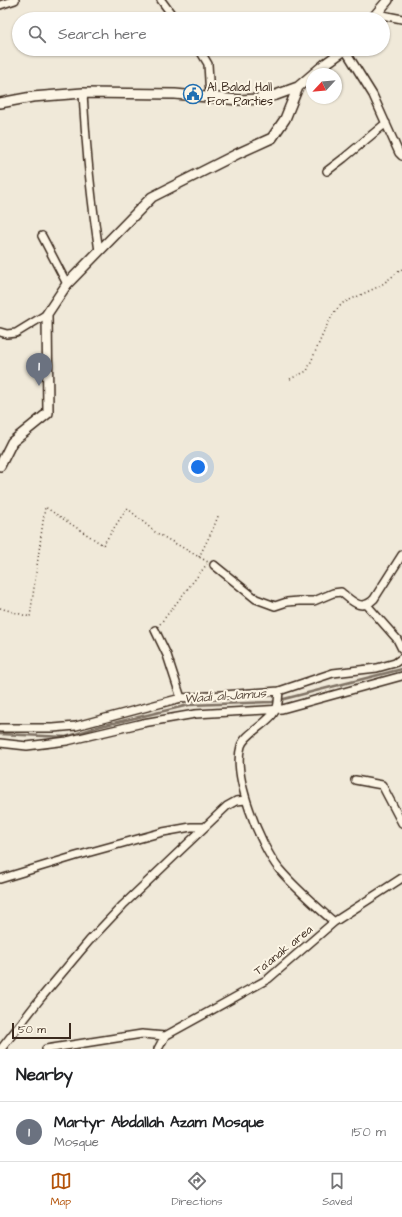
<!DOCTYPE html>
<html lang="en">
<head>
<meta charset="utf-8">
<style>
  body { margin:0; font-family:"Architects Daughter",sans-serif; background:#f6f6f6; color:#202124 }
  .compass { position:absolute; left:306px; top:68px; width:36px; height:36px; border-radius:50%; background:#fff; box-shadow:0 1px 3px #0004; rotate:244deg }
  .scale { position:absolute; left:12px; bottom:10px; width:59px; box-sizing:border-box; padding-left:4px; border:2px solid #3b2a1e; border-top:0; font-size:11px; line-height:14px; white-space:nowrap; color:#3b2a1e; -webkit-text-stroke:3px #fcf5e5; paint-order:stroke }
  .you { position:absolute; left:198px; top:467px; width:14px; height:14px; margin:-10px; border:3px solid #fff; border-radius:50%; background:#1a73e8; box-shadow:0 0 0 6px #1a73e833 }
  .badge { display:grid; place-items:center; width:26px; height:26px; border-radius:50%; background:#b45309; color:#fff; font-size:13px; font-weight:700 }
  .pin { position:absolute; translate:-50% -33px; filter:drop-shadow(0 1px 2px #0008) }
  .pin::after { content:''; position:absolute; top:21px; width:14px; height:12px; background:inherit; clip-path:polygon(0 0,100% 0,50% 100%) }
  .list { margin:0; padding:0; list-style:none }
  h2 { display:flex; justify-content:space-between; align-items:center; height:52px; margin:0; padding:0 16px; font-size:17px }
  h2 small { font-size:13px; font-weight:400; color:#757577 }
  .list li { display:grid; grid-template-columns:26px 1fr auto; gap:12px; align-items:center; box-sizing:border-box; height:60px; padding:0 16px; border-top:1px solid #e0e0e0 }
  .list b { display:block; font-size:15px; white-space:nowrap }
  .list p { margin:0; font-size:13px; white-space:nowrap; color:#757577 }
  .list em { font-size:13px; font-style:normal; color:#757577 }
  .icon { flex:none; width:22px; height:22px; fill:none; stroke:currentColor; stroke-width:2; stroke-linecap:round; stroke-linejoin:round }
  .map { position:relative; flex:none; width:402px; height:1049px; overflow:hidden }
  .search { position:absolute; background:#fff; box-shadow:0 1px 3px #0004; left:12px; right:12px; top:12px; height:44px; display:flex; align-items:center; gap:10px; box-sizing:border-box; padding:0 14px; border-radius:22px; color:#757577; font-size:15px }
  .sheet { height:112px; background:#fff }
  nav { display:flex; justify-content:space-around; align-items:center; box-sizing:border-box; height:56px; border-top:1px solid #e0e0e0; background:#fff; font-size:11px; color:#757577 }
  nav a { display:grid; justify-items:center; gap:2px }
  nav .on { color:#b45309 }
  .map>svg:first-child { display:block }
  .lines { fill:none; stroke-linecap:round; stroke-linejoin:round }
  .stream { stroke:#7e7163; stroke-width:2.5 }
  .street-casing { stroke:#3b2a1e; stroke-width:10 }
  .secondary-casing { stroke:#3b2a1e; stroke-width:12 }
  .path { stroke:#3b2a1e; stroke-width:1.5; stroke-dasharray:1 3; stroke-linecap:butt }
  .street { stroke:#fcf5e5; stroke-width:7 }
  .secondary { stroke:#fcf5e5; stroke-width:9 }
  .labels { text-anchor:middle; stroke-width:4; stroke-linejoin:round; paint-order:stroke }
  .poi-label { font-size:12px; fill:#3b2a1e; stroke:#fcf5e5; text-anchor:start }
  .street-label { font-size:12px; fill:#3b2a1e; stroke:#fcf5e5 }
  .water-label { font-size:13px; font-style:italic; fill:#625346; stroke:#fcf5e5 }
</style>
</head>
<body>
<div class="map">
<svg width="402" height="1049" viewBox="0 0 402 1049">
  <rect width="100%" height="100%" fill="#f0e9d9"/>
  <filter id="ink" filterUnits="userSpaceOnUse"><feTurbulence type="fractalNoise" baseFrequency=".025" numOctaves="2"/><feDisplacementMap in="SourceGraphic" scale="8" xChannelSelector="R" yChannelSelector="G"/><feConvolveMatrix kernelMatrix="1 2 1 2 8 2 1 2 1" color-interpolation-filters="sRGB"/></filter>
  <g filter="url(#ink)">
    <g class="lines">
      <path class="stream" d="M0 734 66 737 101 726 189 705 272 702 402 669"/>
      <defs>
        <path id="street" d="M161 0 175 19
          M0 5 15 0
          M377 14 402 19
          M199 49 208 64 210 97
          M345 50 373 95 399 153 402 156
          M83 93C86 146 91 199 99 251
          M327 171 344 158 386 123
          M42 236 67 284
          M0 332 7 334 16 333 47 314
          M214 565 256 599 275 606 287 602 299 601H314L333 593 341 592C352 601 361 612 374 599L402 555
          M367 605 397 639 402 649
          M155 630 167 655 181 698
          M279 691C278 697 279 705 276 709 270 723 245 733 241 746 232 776 260 845 279 869 295 888 315 905 334 922
          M0 728H53L76 726 181 698 279 691 333 673 377 668 395 663 402 658
          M0 743 27 746 67 741 143 723 195 714 282 709 402 676
          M355 780 382 785 402 823
          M0 879 76 856 163 832 191 827H204
          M1 1049 40 999 89 941 123 905 227 806 236 801 246 800
          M46 1049 142 1034 165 1036
          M158 1049 165 1036 268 979 334 922 402 878"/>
        <path id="secondary" d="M372 19 388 0
          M313 74 325 64 346 49
          M0 103 32 97 83 93 175 94 239 100 258 99 276 95 298 87 312 75
          M0 466 12 442 48 413 47 314 67 284 152 197 239 153 272 138 285 119 298 87"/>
      </defs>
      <use href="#street" class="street-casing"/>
      <use href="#secondary" class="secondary-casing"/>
      <path class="path" d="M290 379 307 371 326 327 335 311 343 303 380 286 402 269
        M199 557 212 531 219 514
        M0 608 30 617 45 507 103 545 127 508 155 532 208 562
        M160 624 207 564"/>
      <use href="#street" class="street"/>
      <use href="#secondary" class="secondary"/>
    </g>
  </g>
  <defs>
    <symbol id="civic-ring" viewBox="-11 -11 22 22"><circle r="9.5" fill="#fcf5e5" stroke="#1f6fb2" stroke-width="1.5"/><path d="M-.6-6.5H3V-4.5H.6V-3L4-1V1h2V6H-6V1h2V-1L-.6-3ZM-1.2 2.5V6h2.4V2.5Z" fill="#1f6fb2"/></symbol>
  </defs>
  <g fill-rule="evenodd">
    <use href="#civic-ring" x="182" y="83" width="22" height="22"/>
  </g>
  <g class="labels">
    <g class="poi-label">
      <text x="207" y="91">Al Balad Hall<tspan x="207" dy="14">For Parties</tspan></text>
    </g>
    <g class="street-label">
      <text transform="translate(283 950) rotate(-39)" y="4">Ta'anak area</text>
    </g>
    <g class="water-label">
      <text transform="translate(225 695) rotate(-4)" y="5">Wadi al-Jamus</text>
    </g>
  </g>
</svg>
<svg class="compass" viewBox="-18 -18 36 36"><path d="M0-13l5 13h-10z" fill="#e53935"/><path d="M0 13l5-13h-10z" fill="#757577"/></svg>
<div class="scale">50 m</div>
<div class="you"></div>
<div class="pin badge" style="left:39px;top:386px;background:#6b7280">1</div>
<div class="search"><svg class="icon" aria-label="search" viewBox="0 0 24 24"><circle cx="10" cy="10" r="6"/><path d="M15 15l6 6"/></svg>Search here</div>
</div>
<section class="sheet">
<h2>Nearby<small></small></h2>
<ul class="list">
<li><span class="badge" style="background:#6b7280">1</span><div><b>Martyr Abdallah Azam Mosque</b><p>Mosque</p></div><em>150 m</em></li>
</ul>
</section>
<nav>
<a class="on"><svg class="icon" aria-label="map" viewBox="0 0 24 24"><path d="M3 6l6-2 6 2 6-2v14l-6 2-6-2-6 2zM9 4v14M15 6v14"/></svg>Map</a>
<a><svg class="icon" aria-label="directions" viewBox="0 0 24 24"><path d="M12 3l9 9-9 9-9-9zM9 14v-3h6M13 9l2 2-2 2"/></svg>Directions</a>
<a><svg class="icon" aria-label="saved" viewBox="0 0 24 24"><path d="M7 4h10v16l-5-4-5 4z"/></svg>Saved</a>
</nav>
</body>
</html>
